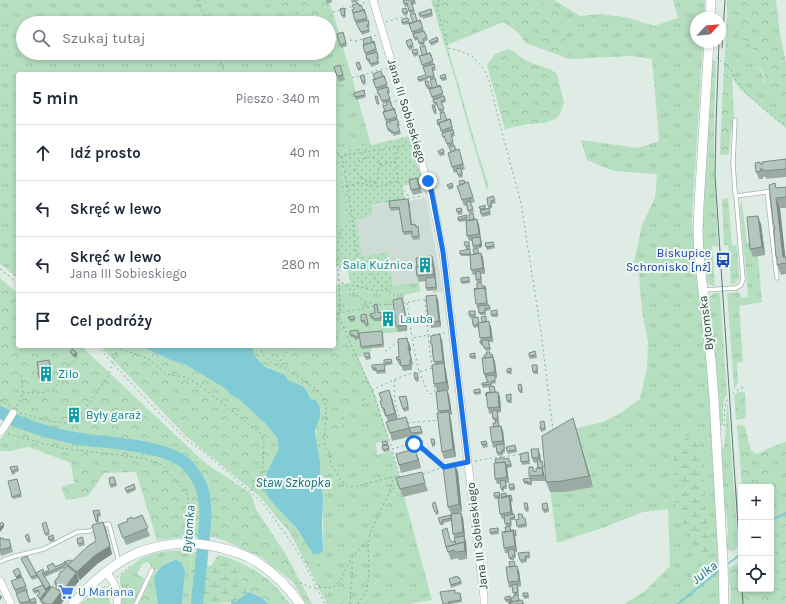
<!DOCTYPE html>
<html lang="pl">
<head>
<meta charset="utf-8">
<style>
  body { margin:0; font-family:Karla,sans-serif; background:#f2f2f3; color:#1f2937 }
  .controls { position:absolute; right:12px; bottom:12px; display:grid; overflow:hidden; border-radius:4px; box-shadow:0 2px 6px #0003 }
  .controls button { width:36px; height:36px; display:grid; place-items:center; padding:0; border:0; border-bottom:1px solid #e0e1e3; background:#fff; color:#1f2937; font:20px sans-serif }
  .compass { position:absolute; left:690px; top:12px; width:36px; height:36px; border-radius:50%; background:#fff; box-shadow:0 2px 6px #0003; rotate:64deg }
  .stop { position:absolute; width:12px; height:12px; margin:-9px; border:3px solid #1a73e8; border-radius:50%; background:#fff }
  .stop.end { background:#1a73e8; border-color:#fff; box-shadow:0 1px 4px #0008 }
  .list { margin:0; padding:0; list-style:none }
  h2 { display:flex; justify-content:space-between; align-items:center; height:52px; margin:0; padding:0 16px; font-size:17px }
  h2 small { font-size:13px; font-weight:400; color:#747a83 }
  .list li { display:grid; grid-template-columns:26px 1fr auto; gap:12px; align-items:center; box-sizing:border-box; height:56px; padding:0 16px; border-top:1px solid #e0e1e3 }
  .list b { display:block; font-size:15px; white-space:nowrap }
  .list p { margin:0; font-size:13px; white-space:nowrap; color:#747a83 }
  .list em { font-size:13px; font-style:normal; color:#747a83 }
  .icon { flex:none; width:22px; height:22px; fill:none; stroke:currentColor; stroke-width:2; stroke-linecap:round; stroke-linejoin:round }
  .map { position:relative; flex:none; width:786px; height:604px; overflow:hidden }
  .search { position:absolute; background:#fff; box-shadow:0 2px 6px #0003; left:16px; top:16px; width:320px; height:44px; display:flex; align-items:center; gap:10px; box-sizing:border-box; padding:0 14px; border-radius:22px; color:#747a83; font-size:15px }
  .panel { position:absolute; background:#fff; box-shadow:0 2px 6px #0003; left:16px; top:72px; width:320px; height:276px; border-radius:4px }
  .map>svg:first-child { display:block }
  .built { fill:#cddcd5 }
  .grass { fill:url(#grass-tufts); fill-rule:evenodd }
  .forest { fill:url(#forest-crowns) }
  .wetland { fill:url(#wetland-marsh) }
  .park { fill:url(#park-dots) }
  .garden { fill:#b6dfc0 }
  .water { fill:#81cbd6 }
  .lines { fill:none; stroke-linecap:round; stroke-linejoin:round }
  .stream { stroke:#81cbd6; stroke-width:2 }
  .river { stroke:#81cbd6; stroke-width:12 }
  .service-casing { stroke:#a2b4ad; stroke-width:5 }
  .minor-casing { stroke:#a2b4ad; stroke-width:8 }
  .tertiary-casing { stroke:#a2b4ad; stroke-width:10 }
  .path { stroke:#7db2a0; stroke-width:1; stroke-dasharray:2 3; stroke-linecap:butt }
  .service { stroke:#fff; stroke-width:3.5 }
  .minor { stroke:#fff; stroke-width:7 }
  .tertiary { stroke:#fff; stroke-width:9 }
  .tram { stroke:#597970; stroke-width:1 }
  .wall { fill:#9baba4; fill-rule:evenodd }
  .shaded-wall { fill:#7e8b86 }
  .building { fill:#b4c7bf; stroke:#7e8b86 }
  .route { stroke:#1a73e8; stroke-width:5 }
  .labels { text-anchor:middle; stroke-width:4; stroke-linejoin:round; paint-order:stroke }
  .street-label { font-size:12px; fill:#1f3d34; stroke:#f0f8f4 }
  .transit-label { font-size:12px; fill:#164399; stroke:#f0f8f4; text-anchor:end }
  .culture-label { font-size:12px; fill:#0d838f; stroke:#f0f8f4; text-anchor:start }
  .shop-label { font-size:12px; fill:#366cbe; stroke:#f0f8f4; text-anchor:start }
  .water-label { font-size:13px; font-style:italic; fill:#146f7e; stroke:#f0f8f4 }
</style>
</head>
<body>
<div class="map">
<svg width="786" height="604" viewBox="0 0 786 604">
  <defs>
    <pattern id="grass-tufts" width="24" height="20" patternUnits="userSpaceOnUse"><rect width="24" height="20" fill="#b6dfc0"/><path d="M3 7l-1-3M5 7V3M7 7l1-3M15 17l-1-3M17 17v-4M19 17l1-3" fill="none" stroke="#9cc0a6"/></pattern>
    <pattern id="forest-crowns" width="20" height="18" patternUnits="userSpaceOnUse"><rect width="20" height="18" fill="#b6dfc0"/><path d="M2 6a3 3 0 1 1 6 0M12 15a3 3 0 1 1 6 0" fill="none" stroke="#9cc0a6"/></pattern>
    <pattern id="wetland-marsh" width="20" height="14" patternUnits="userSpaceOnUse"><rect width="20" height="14" fill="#b6dfc0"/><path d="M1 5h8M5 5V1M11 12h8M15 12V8" fill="none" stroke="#9cc0a6"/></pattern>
    <pattern id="park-dots" width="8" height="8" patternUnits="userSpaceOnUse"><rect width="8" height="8" fill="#b6dfc0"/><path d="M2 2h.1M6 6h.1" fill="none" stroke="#9cc0a6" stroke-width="1.8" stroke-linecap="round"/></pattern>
  </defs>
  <rect width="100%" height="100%" fill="#dfece6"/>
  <path class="built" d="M426 198 435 245 443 292 433 293 431 280 393 285 389 252 362 256 356 220 373 216 372 206Z"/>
  <path class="grass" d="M0 0H328L333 12 366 127 371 145 334 152V74H18V279L0 263ZM23 23H329V53H23Z
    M431 0H554L580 16 601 14 629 18 654 26 678 18 673 0H705L704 18H696V42H703L692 219 698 288 709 369 720 590V604H624L645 591 670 566 668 509 643 512 605 527 557 543 545 452 550 435 602 422 618 415 640 399 647 367 648 342 642 311 639 275 634 262 642 225 655 198 657 174 614 171 587 160 581 140 638 148 659 141 658 127 652 59 631 56 570 59 526 43 517 31 503 22 447 45 480 159 488 183 487 190 469 129 455 79Z
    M731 15 735 16 737 31 752 46 754 51 752 52C752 57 753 62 756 66 760 71 764 73 764 81L773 91 778 94 782 107 785 108 786 114V128L740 89 732 78 728 71 724 67 727 17Z
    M712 59 716 61 714 125V162L718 246H712L715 286 709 285 706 281 702 245V226Z
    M728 198 732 245H737L739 279 736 283 731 285 728 245H724L722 199Z
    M741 201 742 203 747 243H751L758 256 762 302 739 306 743 362 737 363 738 382 736 387 734 388 727 293 739 292 741 298 748 297 740 208Z
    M419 282 420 292 404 295V304L360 309 341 314C335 307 334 303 334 295L376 287Z
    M714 293H720L727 395C721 404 724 414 723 424L720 426V425L717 377 709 299V297Z
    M375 395 389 440 376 443 377 455 392 451 432 600 409 604H327L310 571 317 568 314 554H320L323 549C324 522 322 493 320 465 319 456 316 446 316 437L336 441 344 419 348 410Z
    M728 404 738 546 734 551 727 550 726 546 728 532 727 517 723 508 721 458 722 449 724 447 725 439 727 407Z
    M10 424 18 449 11 451H0V438H2Z
    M786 468V519L776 524 771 529V487H764L778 477Z
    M188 550H192L189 604H182L185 573 173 560 168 562 158 570 157 569 156 570 157 572 155 575 158 604H153L148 585 155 572 148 562 142 564 137 574 144 578V580L135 601 133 604H120L122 594 120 582V576C127 570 134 563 142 558 155 551 173 550 188 550Z"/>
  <path class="forest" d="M266 0H327L330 7 329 16 312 21 299 22 294 9C282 9 273 12 266 0Z
    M442 0H535L559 12 570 59 526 43 517 31 503 22 450 43 440 11Z
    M727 0H776L780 34 786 63V114L785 108 780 105 778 101 779 97C777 93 770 87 766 86 765 82 765 78 764 75 762 70 756 65 751 63L749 59 752 57V52L754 51C751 42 745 44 740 38 736 34 736 22 735 16L731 15 727 17Z
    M508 49 515 52 523 59 534 64 550 69 557 74 564 103 560 114 557 118 545 123 528 124 505 129 487 65 495 54Z
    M724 67 728 71 732 78 734 117 730 139 729 154 720 155 721 126Z
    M0 278 18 294V346H81L204 462 250 493 257 511 288 558 312 604H306L293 582 261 557 223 540 214 537H189L157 540 136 472 104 473 88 496 66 500 61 487 74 483 71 463 29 447 18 449 10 424 11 416 0 409Z
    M334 302 336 308 341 314 358 357 375 395 348 410 344 419 336 441 316 437 315 427 319 419 321 410 310 399 307 391 288 380 285 375 265 367 258 360 254 355 252 346H334Z
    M100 346H140L173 361 186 365 226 389C232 397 235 395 241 400 251 408 280 434 279 448 279 455 270 466 267 473 265 478 264 483 263 488L280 511 287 518 297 529 314 554 317 568 310 571 290 533 260 497 185 435Z
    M739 392H745L746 413 745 417 739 420 736 419 734 395Z
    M737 425 745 426 748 439 751 451 757 454 776 445 786 442V468L778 477 764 487H742Z
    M786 519V604H730L731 593 728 568 737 564 741 565V589H771V529L776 524Z
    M192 552 199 553 200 556 197 594 195 604H189Z
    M229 558C245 564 261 573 274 585 280 591 285 598 290 604H268L264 599 260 598 257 595 249 592 234 565Z
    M148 585 153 604H139Z
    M108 586 110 589C110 596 106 597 111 604H81C88 596 99 593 108 586Z"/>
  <path class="wetland" d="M696 433 701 447 704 477 705 506 710 534 709 553 702 560 694 549 690 534 679 514 675 504 678 488 674 469V455L689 434Z
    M218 555 229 558 234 565 249 592C245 594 242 597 239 600 228 604 212 604 200 604L204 565 211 566Z"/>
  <path class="park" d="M409 136 420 173 424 181 402 186 406 200 372 205 373 216 356 220 362 256 389 252 393 285 353 291 346 265 336 266 334 259V152L371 145Z"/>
  <path class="garden" d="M334 163H338L348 225 334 227Z
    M351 283 353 291 334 295V286Z
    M395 305 398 332 360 336 372 348 370 355 358 357 341 314 360 309Z"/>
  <path class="water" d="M140 346H252L254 355 258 360 265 367 285 375 288 380 302 386 307 391 310 399 316 400C320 407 322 412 319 420 317 425 315 427 315 432L320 463 321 485 323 498 322 525 323 550 320 554H314C308 547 303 538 298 530 289 519 263 496 262 483L279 448 277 438 266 424 239 399 231 395 226 389 186 365 173 361Z
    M176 560 181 562 184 568 185 573 182 604H158L154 578C157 568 166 562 176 560Z
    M249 592C256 595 264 598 268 604H231L232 600 235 602C240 599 244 595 249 592Z"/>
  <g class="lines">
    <path class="stream" d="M771 520 786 513
      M198 535H204
      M725 566 741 554
      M678 604 720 570"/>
    <path class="river" d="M0 412C24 427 53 434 80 439 109 443 158 445 181 460 191 467 200 480 203 492 207 506 205 521 204 535 202 558 199 581 197 604"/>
    <defs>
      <path id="service" d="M735 120 733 163 735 192 736 196
        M767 192 777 278
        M703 290 736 288 741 285 743 279 736 196 773 191
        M188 543V532
        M0 562 6 559 16 556 44 549 77 532 90 531 99 526 109 524 119 562
        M136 604 152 570"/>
      <path id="minor" d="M373 0 431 194 443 252 484 598V604
        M0 432 3 429 13 413
        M106 572C114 582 119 591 117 604
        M0 581 11 604"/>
      <path id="tertiary" d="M710 18 711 0
        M709 42 699 205 698 232 699 255 711 361 714 399 723 561 724 604
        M73 604C91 583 112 564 137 553 170 540 205 541 238 553 244 555 251 558 257 562 274 573 289 588 300 604"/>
    </defs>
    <use href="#service" class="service-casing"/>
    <use href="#minor" class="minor-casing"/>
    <use href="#tertiary" class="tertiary-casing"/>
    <path class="path" d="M198 0 207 23
      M439 0 437 8 448 48 460 51 472 56 484 69 489 80 499 121 521 203 541 332 553 430
      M358 5 366 2
      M345 9 353 6
      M333 12 340 10
      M386 22 410 15
      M350 40 356 41 377 35
      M218 53 225 74
      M716 57 731 69 735 79 749 96 777 120 786 125
      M352 78 387 68
      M390 103 397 101
      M382 105 387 104
      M342 156 351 209 357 259 370 271 379 284 400 299
      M334 157 408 145
      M380 164 395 162
      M398 182 409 197
      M376 183C369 182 354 176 355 166 356 160 369 156 374 157 377 159 379 161 380 164L377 175 378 179 376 183 377 186
      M342 187 359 183 377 187 398 181V178L395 162 398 147
      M388 201 423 196
      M334 268 361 264
      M0 269 18 283
      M334 276 365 302 378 305 394 304
      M342 283 378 291 388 290
      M425 300 428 335 446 333
      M403 303 428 299
      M407 303 412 337
      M334 309 336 311 338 315 374 395 385 429
      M338 312 340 313 375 306
      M338 315 340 313 339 281 338 268 336 260 335 240 341 236 340 232
      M97 346 155 409 188 441 203 451 263 503 289 539 303 560 325 604
      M111 346 142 356 150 360 166 374 185 377 199 385 260 433 264 443 263 467 250 493
      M259 346 263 355 274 364 285 368 303 380 317 390 324 399 326 406V419L324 441 325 447 330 454 331 466 335 470 340 479 345 484 349 487H353L380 480 394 477
      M385 351C391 349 393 344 398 342
      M77 353 88 346
      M277 365 291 346
      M395 380C393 394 395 405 400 418
      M372 390C385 384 404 374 419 372L423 380 427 391 431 394 435 391 428 335 412 338 419 372 432 368H433
      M23 394 26 392C36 395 50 393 57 385 59 382 60 377 62 374 66 368 73 362 78 357L76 355
      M0 400 10 406
      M17 406 23 394 21 374
      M20 413 49 421 65 423 74 420 81 415 108 376 118 349
      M408 423 439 420
      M724 426C726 404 721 398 744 387
      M389 428 385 429 392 449
      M8 434 61 448 142 458 158 463 163 466 170 474 188 495V527
      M538 449 543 446
      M526 453 533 451
      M503 457 521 454
      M475 461 499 457
      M423 474 444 467
      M400 478 392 449 414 443 422 448 444 467
      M390 493 398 483
      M117 577 132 565
      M295 583H301L312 588 334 587 340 581 353 555 369 540
      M95 593 107 585
      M350 604 352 579V559
      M358 604 367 591 369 570 368 547 370 533 389 493 394 477 400 476"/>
    <use href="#service" class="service"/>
    <use href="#minor" class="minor"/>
    <use href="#tertiary" class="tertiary"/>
    <path class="tram" d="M719 42 716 125 715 175 721 267 741 571
      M722 48 725 0
      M742 589 743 604"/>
  </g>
  <path class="wall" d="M326 0H332V2L327 4Z
    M351 0H360L357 1 358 3 356 4 355 2 352 3Z
    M403 0H415L416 4 412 5 415 12 410 14 408 6 405 7Z
    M359 6 363 10 364 9 370 27H368L370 32 362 35 355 21 354 9Z
    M344 8 346 12 345 13 346 17 343 18 340 9Z
    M406 8 408 14 404 16 403 13Z
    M431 9 433 16 423 19V17L420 18 419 13Z
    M408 18 410 23 420 20 425 34H426L428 40 424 42 427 53H430L436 70 433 71 435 78 430 80V78L427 79V80L419 82 418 80 426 75 422 65 423 46V45L420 46 418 39 415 41 409 24 403 25 402 23Z
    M343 32 347 46 341 48 337 34Z
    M411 39 414 48 409 50 406 41Z
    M438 40 439 42 431 46 430 43Z
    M372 42 376 47 379 59H378L379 64 371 67 370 62H368L365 53Z
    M417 49 419 55 414 57 412 50Z
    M359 62 362 70 358 71V69Z
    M340 65 345 80 339 82 334 67Z
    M445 74 447 80 442 81 440 76Z
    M364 75 366 84 363 85 360 76Z
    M383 76H384L390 93 388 94 391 101H390L393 109 395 111 400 126H398L401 134 393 136V133L391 134V132H389L387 126 383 112 385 111 387 105 386 103 383 104 380 96 379 97 376 88Z
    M425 81H428L430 88 437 86 441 88 446 102 442 103 444 112 440 113 437 105 435 106 429 89H427Z
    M364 90 366 97 356 100 354 93Z
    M432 105H434L437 114H434Z
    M437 120H447L451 121 455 136 452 137 454 145 448 147 445 139H444L440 127H439Z
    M443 149 445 155 440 156 438 151Z
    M456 150 461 155 465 169 462 170 463 177 459 178 457 172 454 173 452 167Z
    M786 160V177L766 179V177H763V179H759L756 172 760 162 761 164Z
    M468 182 475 202 471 203 474 212 469 213 466 205 464 206 462 200 465 183Z
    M419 183 422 193 413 195 411 190Z
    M452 183 454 188 449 190 447 185Z
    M786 187V208H780L785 257H786V274L781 275 777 265V259L776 257V188Z
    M493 196 496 203 492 204V208L489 209 488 206Z
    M408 199 409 201 412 225 415 224 416 227 418 226 420 239 413 240 412 234 404 235 403 232 399 210 391 211 390 208Z
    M479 207 486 208V209L489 208 491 215 482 217Z
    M461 208 463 214 458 215 457 212Z
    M473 213 475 219 479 225 482 246 480 248H473L472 241H469L467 236 466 221 459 222 458 220 467 215 468 220H469Z
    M761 224 765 255 753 257 750 249Z
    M493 242 495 248 487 250 486 247Z
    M470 244V249H466L465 246Z
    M479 251V253H481L483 258 485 274H481L482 282 477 283 476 275H473L471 270 470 256H461L460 254 471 252V254H474Z
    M433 259 437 290 427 291 426 288V281L419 282 417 276Z
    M470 280V283L462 284 461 282Z
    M483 286 486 288 488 305H489L491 310 486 311V315H480L478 309 476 304 477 288Z
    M436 295 438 300 441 327 431 328 428 317Z
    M377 304 379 313 386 312V315L390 317V321H387L386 318H382V321H374L373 319H371L370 316 375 313Z
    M404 304 408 325H407V331L398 332 396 326Z
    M475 311 476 317 470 318 469 315Z
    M498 313V317H492L491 315Z
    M366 314 369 326 366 327 365 323H362L361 321Z
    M354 316 355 321 350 322 349 319Z
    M487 319V322L491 327 493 342H489L491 350 486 351 485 349H484L483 345H481L480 343 481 341 478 327 474 328 473 325 479 320V322H482Z
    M382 331 383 333 384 347 362 349 361 347Z
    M359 332V339L355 340 354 337H351L350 335Z
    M407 338 411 349 410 352 413 365H412V370L403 371 401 365H399L397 360 399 357Z
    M442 340 445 366 446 371 449 390H447L449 395 452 415H450L451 420 456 457 444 459 442 452 439 413 438 411 437 391 434 384 435 364 433 357 432 347 431 344Z
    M70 352H76L77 355 75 358 71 354Z
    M491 354H492L495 362 497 378H495L496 383 492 384V386L483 388 482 385 487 382 486 379 484 374V358Z
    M536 354 537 358 530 359 529 356Z
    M370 355 371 359 366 360 365 357Z
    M476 356V359H471L470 357Z
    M392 362 393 364 385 366 384 363Z
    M384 364 386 373 377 374 376 371H373L372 368Z
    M51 366 53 381 41 383 39 378Z
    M538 367V374H534L533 372Z
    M511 368 512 374H508L507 372Z
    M418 375 419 381 416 382 415 379Z
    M494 386 496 392H498L500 397 501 412 498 413 499 421H498L499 426H501L503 431 505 453H503V455L498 456 496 447 493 448 492 442 494 427 496 423 495 421H494L492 413 489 414 488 408 490 392Z
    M522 387 523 393H520L519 391Z
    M481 391V394L475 395 474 393Z
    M399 397 407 398 409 410 404 412Z
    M511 397 512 403H508L507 401Z
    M392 398 398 419 409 428 420 426 423 434 412 436 392 441 390 433 388 422 386 416H385L382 408Z
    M573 418 576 428 593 487 566 492H550L546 482Z
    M544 421 546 430 541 432 540 427 541 426Z
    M387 441 390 451 384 452 382 446H383L382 442Z
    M435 441V446L432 447V444Z
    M487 444 488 447 483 448 482 445Z
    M516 448 517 452 508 454 507 451Z
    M528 452 530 464 522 465 521 462Z
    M540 454 541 462 542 461 543 464 544 470H543L544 473 545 481H532V485H528L527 484H524V482L530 478 529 476 533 467 534 472H536L539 468 538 462 534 463 532 458Z
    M418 457 421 468 401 473 399 465Z
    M503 459H509L511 463 512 467 507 468 509 483H506L507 489H504V491L502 492 500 484H497L495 479 496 463Z
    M17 466 19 471 15 473V474L12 475 10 467Z
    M458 472 462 512 456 514 461 513 463 518 465 537 464 538 466 541 467 559 459 560 457 558 451 560 446 547 451 540 452 542 455 541 453 534 451 521 443 523 444 525H440L438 518 451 515V514L448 507Z
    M114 477 117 486 111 488 110 485Z
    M17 479 22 497 13 499 8 481Z
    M424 480 428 491 403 497 400 489Z
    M134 484 136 490 127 494 125 488Z
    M515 486V490L510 491 509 488Z
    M499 492 500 498 502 497 506 493 507 496 511 495 512 498 513 502H511L513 514 515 517 516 520H511L512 526H510L511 530H515L517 536H515L517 552H515L516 558H514V560H510L508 553H505L504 548 506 526 505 518 502 519 500 514 498 499H495L494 496Z
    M435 502 439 514 436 515 432 504Z
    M528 506 529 511 526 512 525 509Z
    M548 506 549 512 544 513 543 510Z
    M99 510 101 516 98 517 99 522 96 523 93 511Z
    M142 515 150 536 126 545 118 525Z
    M523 517V518L526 521 527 527 518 528 517 526 519 519Z
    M46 522 50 535 46 536 42 524Z
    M103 522 106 529 112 554 97 564 80 580 78 578 79 581 66 597 61 592 64 600 61 604H42L37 595 40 594 39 592 34 594 33 589 42 585 38 578 32 580 21 559 37 575 36 573 45 572 48 570 47 566 53 565 55 567 64 563 66 568 67 566 65 565 64 562 72 561 96 541ZM65 568 54 582 55 583 54 584 57 589 51 588 45 577Z
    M498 528 499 534 491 535 490 533Z
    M28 534 31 542 28 543 25 536Z
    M53 535 55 541 50 542 48 537Z
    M0 537 1 539 4 540 9 539 13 552 1 556 0 552Z
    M82 537 85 545 79 547 77 539Z
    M529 552 530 558 526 559 527 562 521 563 520 560Z
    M515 564V566L519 571 521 586 518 587 519 595H514L512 587 509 588 508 582 510 567Z
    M13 571 22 577 20 578 26 586 28 592H27L30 600 35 598 37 604H20L11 581 17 579Z
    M459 577 462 584 451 588 449 579Z
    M456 593 461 595 462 602 451 604H443Z
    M510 596 511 599 519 598 520 601H523L524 604H509V602H506L505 600Z
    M523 596H529V598L524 599Z"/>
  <path class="shaded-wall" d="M776 198 780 208 786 263 783 257Z
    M408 199 409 201 412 227 411 225Z
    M758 216 761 224 765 255 762 247Z
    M477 219 479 225 482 246 480 248 479 245 481 238 479 234Z
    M481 253 483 258 485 274 483 268Z
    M432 256 435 270 437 290 434 274Z
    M436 295 438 300 441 327 439 321Z
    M403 307 405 312 408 325 406 320Z
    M405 320 407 325V331L406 325Z
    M489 321 491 327 493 342 491 337Z
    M440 334 442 340 445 366 443 361Z
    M407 338 411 349 410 352 413 365 411 360Z
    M76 352 77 355 75 358 74 355Z
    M493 357 495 362 497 378 495 372Z
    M49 360 51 366 53 381 51 376Z
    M444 363 446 371 449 390 446 382Z
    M389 390 392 398 398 421 395 413Z
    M447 390 449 395 452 415 450 410Z
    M498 392 500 397 501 412 499 407Z
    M77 411 78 414 74 419 73 416Z
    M449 412 451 420 456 457 453 449Z
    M573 418 576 428 593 487 589 476Z
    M501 426 503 431 505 446 503 441Z
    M415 449 418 457 421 468 418 460Z
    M538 449 540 454 541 462 539 457Z
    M505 462 507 467 509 483 507 477Z
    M455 464 458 472 462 512 459 504Z
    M542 468 544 473 545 481 543 475Z
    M509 496 511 502 513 517 511 512Z
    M461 513 463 518 465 537 463 532Z
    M103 522 106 529 112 554 97 564 80 580 77 572 94 556Z
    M4 524V527L0 532V528Z
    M513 531 515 536 517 552 515 546Z
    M464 536 466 541 467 559 465 551Z
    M517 566 519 571 521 586 519 581Z
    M76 573 79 581 66 597 64 589Z
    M21 574 22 577 17 580 16 577Z
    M50 585 52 590 47 592 46 589Z
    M46 591 47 594 41 602 40 599Z
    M61 592 64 600 61 604H52Z
    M1 595 2 598 0 600V596Z"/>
  <path class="building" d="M405 0H414L415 1 411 2 414 10 409 11 407 3 404 4 403 1Z
    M358 3 359 6 361 5 363 10 364 9 365 13 364 10 353 13 352 10 354 9 352 5Z
    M344 8 345 10H344L345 15 342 16 340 9Z
    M406 8 408 12 403 13 402 9Z
    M431 9 432 13 422 16V15H419V13Z
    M364 10 367 18 355 21 353 13Z
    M415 13 417 21 420 20 421 23 420 20 409 24V23L413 22 410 15Z
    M408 18 409 21 402 23V19Z
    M368 20 369 24 367 25 369 30 361 32 356 23Z
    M420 20 423 28 412 32 409 24Z
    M424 31 425 34H426L427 37 423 39 424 43 422 44V42L419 43 417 37 414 38 413 34Z
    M343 32 346 43 340 45 337 34Z
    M371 37 372 42 374 41 375 45 374 42 363 45 364 44 363 39Z
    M437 37 438 40 430 43 429 41Z
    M411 39 413 45 408 47 406 41Z
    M374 42 376 49 365 53 363 45Z
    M425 46 427 54 430 53 431 56 430 53 420 56 422 55 420 47Z
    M417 49 418 53 413 54 412 50Z
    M377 52 378 56 377 57 378 62 370 64 369 59 367 60 366 55Z
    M430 53 433 61 422 65 419 56Z
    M359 62 361 68 358 69 356 63Z
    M434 64 435 67 432 68 434 76 429 77V76L426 77V78L418 80V77L426 75 423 67Z
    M340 65 343 75 337 76 334 67Z
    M381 71 383 76H384L385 79 384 76 373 80V79H375L373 74Z
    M445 74 446 77 441 79 440 76Z
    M364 75 365 81 362 82 360 76Z
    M384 76 387 84 376 88 373 80Z
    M435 78 437 86 440 85 441 88 440 86 430 89 429 88 432 87 430 80Z
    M425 81H428L429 86H426Z
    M440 86 443 93 432 97 429 89Z
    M388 87 389 91H387L390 99 382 101 379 94H378L377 90Z
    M364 90 365 95 355 97 354 93Z
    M375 96H377L379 104H377Z
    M444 96 445 100 441 101 444 109 439 110 436 102 434 103 433 100Z
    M390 101 393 109 394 108 395 111 394 109 383 112 385 111 383 106 387 105 386 102Z
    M432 105H434L436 111 434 112Z
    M394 109 397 117 386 120 383 112Z
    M444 112 447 120 450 119 451 122 450 119 439 123V124L438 125 437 120 441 119 440 113Z
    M397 119 399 123 397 124 400 131 392 133V131H390V129L388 130 386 123Z
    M450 119 452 127 441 131 439 123Z
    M453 130 454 133 451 134 453 142 447 144 444 136 443 137 442 133Z
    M454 145 456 150 451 152 449 147Z
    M443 149 444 152 439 154 438 151Z
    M459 149 463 164 452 167 448 153Z
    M786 159V169L763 171V169H760L761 171 756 172 755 163 760 162V164H763L762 162Z
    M461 168 462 174 458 175 456 169Z
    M417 178 420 188 411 190 409 180Z
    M464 180 465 183 460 185 459 181Z
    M468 182 473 197 462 200 457 186Z
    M452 183 453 186 448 187 447 185Z
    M775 183 776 188 786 187V197L776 198 783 257H786V263L784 264V263L777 265V257H776L774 234V229H775L773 222 772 212 769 185Z
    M493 196 495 200 491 201V206H488L487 198Z
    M408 199 411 225 415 224 416 227 418 226 419 236 412 237V231L403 232 399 207 390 208 389 201Z
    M470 201 473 209 468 211 466 202Z
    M485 205V208L480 209 479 207Z
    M461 208 462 211 457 212 456 209Z
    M489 208 490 212 481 214 480 211Z
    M473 213 474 220H469V214Z
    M467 215V217L458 220V217Z
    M758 216 762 247 750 249 747 217Z
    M477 219 479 234 467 236 466 221Z
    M480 237 481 243 479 245 473 246 472 238Z
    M464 242H469V246H465Z
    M493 242 494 246 486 247 485 243Z
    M478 248V253L474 254 473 249Z
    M470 249V254H460V251Z
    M481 253 483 268 471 270 470 255Z
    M432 256 433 266V265L417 267 416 258Z
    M433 265 434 274 417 276 416 267Z
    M480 271 481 279 476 280V272Z
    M435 277 436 287 426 288V278Z
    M469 277V281L461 282V278Z
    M481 282 482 286H485L486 290 485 288 474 289 477 288V283Z
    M485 288 487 303 476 304 474 289Z
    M436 295 439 321 429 322V317H428L426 296Z
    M402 298 406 320H405L406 325 396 326 393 300Z
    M377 304 378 313 386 312V315L389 314V318H386V315H381V318L373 319V316H370V314L375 313 374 305Z
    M489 305 490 308H485V312L479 313 478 306Z
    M497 310V314L491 315V311Z
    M469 311H475V315H469Z
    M366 314 368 324H365L364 320 361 321V315Z
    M354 316 355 319H349L348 317Z
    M486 316V322H482L481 317Z
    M478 317 479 323H478V325H473L472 318Z
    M489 321 491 337 480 338 478 323Z
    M358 330V337H354V335H350V331Z
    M382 331 383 344 361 347 359 333Z
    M440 334 443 361 434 362 433 357 432 344H431L430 341H431V336Z
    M407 338 408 343H409L408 347 411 360H410V365L401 366 400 359 397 360 396 357H399L398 339Z
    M488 340 490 348H485L484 346H483L482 342 480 343V341Z
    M72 349 76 352 74 355 70 352Z
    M535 351 536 355 529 356V353Z
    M486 352H490V355L492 354 493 357 484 358V355H487Z
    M364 353H369L370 357H365Z
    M475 353V356L470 357V354Z
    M493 357 495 372 484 374 482 358Z
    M391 359 392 362 384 363V360Z
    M49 360 51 376 39 378 37 362Z
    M444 363 446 382 434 384 432 365Z
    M384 364 385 370 376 371V368H372V365Z
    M532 365H537V371L533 372Z
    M511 368V371L507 372V369Z
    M414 373H417L418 378 415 379Z
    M495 375V381H491V384L482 385V383L489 382 487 381 486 376Z
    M521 384 522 390 519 391 518 385Z
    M494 386 495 392 486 393V396V393L490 392 489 387Z
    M480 389V392L474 393V390Z
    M389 390 395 413 386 416 384 408H382L380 401H382L379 393Z
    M447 390 450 410 438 411 436 392Z
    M498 392 499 407 488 408 486 393Z
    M511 394V400L507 401 506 395Z
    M406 396 408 407 403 409 399 397Z
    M74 408 77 411 73 416 69 413Z
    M497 410 498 418 493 419 492 411Z
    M449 412 453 449 442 452 437 413Z
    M406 417 409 428 390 433 386 422Z
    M573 418 589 476 562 481 546 482 542 436Z
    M495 421H498L499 426 494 427 493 423H496Z
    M544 421 545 428 540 429V427L541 426 540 422Z
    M420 426 422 432 411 433 409 428Z
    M501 426 503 441 492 442 490 427Z
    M431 439H434L435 444H432Z
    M387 441 388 444 383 445 382 442Z
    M486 441 487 444 482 445 481 442Z
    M504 444V450H502V452L497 453 496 445Z
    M388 445 389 448 383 450 382 446Z
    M515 445 516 450 507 451 506 447Z
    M415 449 418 460 399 465 396 454Z
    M531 449H538L539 457 532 458Z
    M528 452 529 461 521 462 520 454Z
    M500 457H502L503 459 508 458 509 459V461H510L511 465H506L505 462 496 463 495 459H500Z
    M540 459V462L542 461 543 467 538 468 537 460Z
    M505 462 507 477 495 479 494 463Z
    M455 464 459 504 448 507 443 467Z
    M17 466 18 469 14 470V471L12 472 10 467Z
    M529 467H533V471L536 472V468H542L543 475 529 476Z
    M422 472 425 483 400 489 396 478Z
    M114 477 116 484 110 485 109 478Z
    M531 478V482L527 483V481L524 482 523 479Z
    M17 479 21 494 12 497 8 481Z
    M505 480 506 486 503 487V489H501L500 481Z
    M134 484 135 488 126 491 125 488Z
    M509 484H514V488H509Z
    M499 492 500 496H494V493Z
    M506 493V496L511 495 512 499H510L509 496 502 498 501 494Z
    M509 496 511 512 500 514 498 498Z
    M435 502 438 512H435L432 504Z
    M524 503H527L528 508 525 509Z
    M547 503 548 509 543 510 542 504Z
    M99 510 100 514H97L98 520 96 521 93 511Z
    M461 513 463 532 453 534 451 514Z
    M514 514 515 517 510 518 511 523 505 524 504 516Z
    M518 514H522L523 518H525L526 524 517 526 516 520 519 519Z
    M142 515 148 528 123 538 118 525 128 521 127 519 132 517 133 519Z
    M451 515V518L442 520 443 522 440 523 438 518Z
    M2 522 4 524 0 528V524Z
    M46 522 49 532 45 534 42 524Z
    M103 522 110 546 94 556 77 572 68 565 88 546 96 541 92 525Z
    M510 526V530H514V531L515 530 516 533 514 534 513 531 504 532H506L505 527Z
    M447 528 450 540 452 542 455 541 456 544 446 547 442 530Z
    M498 528V531L490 533V529Z
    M513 531 515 546 504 548 502 532Z
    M28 534 30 539 27 540 25 536Z
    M53 535 54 538 49 540 48 537Z
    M464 536 465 545 464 542 456 544 454 538Z
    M0 537 1 539 4 538V540L9 539 11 547 0 550Z
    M82 537 84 542 78 544 77 539Z
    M464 542 465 551 456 552 454 550 448 552 446 547Z
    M514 549 515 555H513V557L509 558 508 550Z
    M529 552V556H525L526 560H520L518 553Z
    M27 556 37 575 31 577 21 559Z
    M70 560 72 561 68 565H69L64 562Z
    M514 561 515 566 510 567 509 562Z
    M53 563V565L54 564 55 567 64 563 65 565 45 574V572L49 570 47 566Z
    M67 566 76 573 64 589 54 582 59 576V574L61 571 62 572Z
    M517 566 519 581 508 582 506 567Z
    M18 568 21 574 16 577 13 571Z
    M43 569 44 572 42 573 50 585 46 589 36 573Z
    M457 576 458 578 459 577 461 582 451 585 449 579Z
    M22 577 26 586 15 590 11 581Z
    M517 584 518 592 513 593 512 585Z
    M43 585 46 591 40 599 37 595 40 593 38 590 33 591V589Z
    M52 586 61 592 52 604H46L41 601Z
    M26 590 30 601 20 603 16 594Z
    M455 590V593H460L461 600 448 602 449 604H443L440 592Z
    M523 593H528V596H523Z
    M518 595 519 601 510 602V604H509V601H512L511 598 514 597 513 596Z
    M510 596V599L505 600V597Z
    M35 598 36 602 31 603 30 600Z
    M522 600 523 604H510V602Z"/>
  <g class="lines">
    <path class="route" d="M414 444 422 448 444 467 468 462 443 252 432 194 428 181"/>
  </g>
  <defs>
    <symbol id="bus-bare" viewBox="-9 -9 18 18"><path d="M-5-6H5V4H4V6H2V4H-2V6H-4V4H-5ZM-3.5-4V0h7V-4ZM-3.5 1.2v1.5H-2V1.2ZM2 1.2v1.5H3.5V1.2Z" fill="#1a4fb4" stroke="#f0f8f4" stroke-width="2.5" paint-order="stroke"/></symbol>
    <symbol id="building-bare" viewBox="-9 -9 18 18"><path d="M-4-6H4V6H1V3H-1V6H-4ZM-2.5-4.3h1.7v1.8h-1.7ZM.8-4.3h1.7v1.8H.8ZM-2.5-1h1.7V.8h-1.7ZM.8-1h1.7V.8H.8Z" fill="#0f9aa8" stroke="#f0f8f4" stroke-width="2.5" paint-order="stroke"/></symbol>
    <symbol id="supermarket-bare" viewBox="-9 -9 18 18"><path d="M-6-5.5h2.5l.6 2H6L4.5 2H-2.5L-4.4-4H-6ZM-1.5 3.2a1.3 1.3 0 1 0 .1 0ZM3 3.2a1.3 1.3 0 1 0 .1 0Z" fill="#3f7fe0" stroke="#f0f8f4" stroke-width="2.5" paint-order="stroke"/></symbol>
  </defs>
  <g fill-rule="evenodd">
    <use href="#bus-bare" x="712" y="249" width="22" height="22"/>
    <use href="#building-bare" x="414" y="254" width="22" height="22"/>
    <use href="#building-bare" x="377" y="308" width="22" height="22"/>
    <use href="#building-bare" x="35" y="363" width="22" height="22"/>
    <use href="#building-bare" x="63" y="404" width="22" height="22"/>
    <use href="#supermarket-bare" x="55" y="581" width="22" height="22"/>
  </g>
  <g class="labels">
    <g class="street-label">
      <text transform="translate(407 111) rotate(73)" y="4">Jana III Sobieskiego</text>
      <text transform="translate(706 323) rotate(-97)" y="4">Bytomska</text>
      <text transform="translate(477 536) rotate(-97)" y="4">Jana III Sobieskiego</text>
    </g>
    <g class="transit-label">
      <text x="711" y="257">Biskupice<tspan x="711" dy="14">Schronisko [nż]</tspan></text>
    </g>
    <g class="culture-label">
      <text x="413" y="269" text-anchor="end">Sala Kuźnica</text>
      <text x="400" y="323">Lauba</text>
      <text x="58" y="378">Zilo</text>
      <text x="86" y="419">Były garaż</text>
    </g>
    <g class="shop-label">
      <text x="78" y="596">U Mariana</text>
    </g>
    <g class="water-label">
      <text x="293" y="487">Staw Szkopka</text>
      <text transform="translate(188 529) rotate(-86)" y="5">Bytomka</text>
      <text transform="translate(704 572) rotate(-38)" y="5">Julka</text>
    </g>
  </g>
</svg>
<div class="controls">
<button>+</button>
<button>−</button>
<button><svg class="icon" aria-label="locate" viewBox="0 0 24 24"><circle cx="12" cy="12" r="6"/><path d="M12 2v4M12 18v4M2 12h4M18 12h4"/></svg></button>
</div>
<svg class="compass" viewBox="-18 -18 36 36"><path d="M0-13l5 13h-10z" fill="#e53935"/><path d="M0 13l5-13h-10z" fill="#747a83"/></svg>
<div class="stop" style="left:414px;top:444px"></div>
<div class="stop end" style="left:428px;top:181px"></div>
<div class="search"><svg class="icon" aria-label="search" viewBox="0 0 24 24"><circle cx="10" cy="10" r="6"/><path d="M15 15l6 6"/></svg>Szukaj tutaj</div>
<section class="panel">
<h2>5 min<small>Pieszo · 340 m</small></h2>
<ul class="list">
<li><svg class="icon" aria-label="ahead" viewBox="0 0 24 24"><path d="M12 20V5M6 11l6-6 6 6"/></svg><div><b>Idź prosto</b></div><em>40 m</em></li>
<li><svg class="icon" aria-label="left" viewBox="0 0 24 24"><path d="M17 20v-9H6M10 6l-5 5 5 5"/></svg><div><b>Skręć w lewo</b></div><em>20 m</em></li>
<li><svg class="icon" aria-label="left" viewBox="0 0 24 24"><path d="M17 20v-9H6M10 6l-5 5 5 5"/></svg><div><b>Skręć w lewo</b><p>Jana III Sobieskiego</p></div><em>280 m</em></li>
<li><svg class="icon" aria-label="arrive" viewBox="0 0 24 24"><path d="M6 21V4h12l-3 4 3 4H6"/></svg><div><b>Cel podróży</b></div></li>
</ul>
</section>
</div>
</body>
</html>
